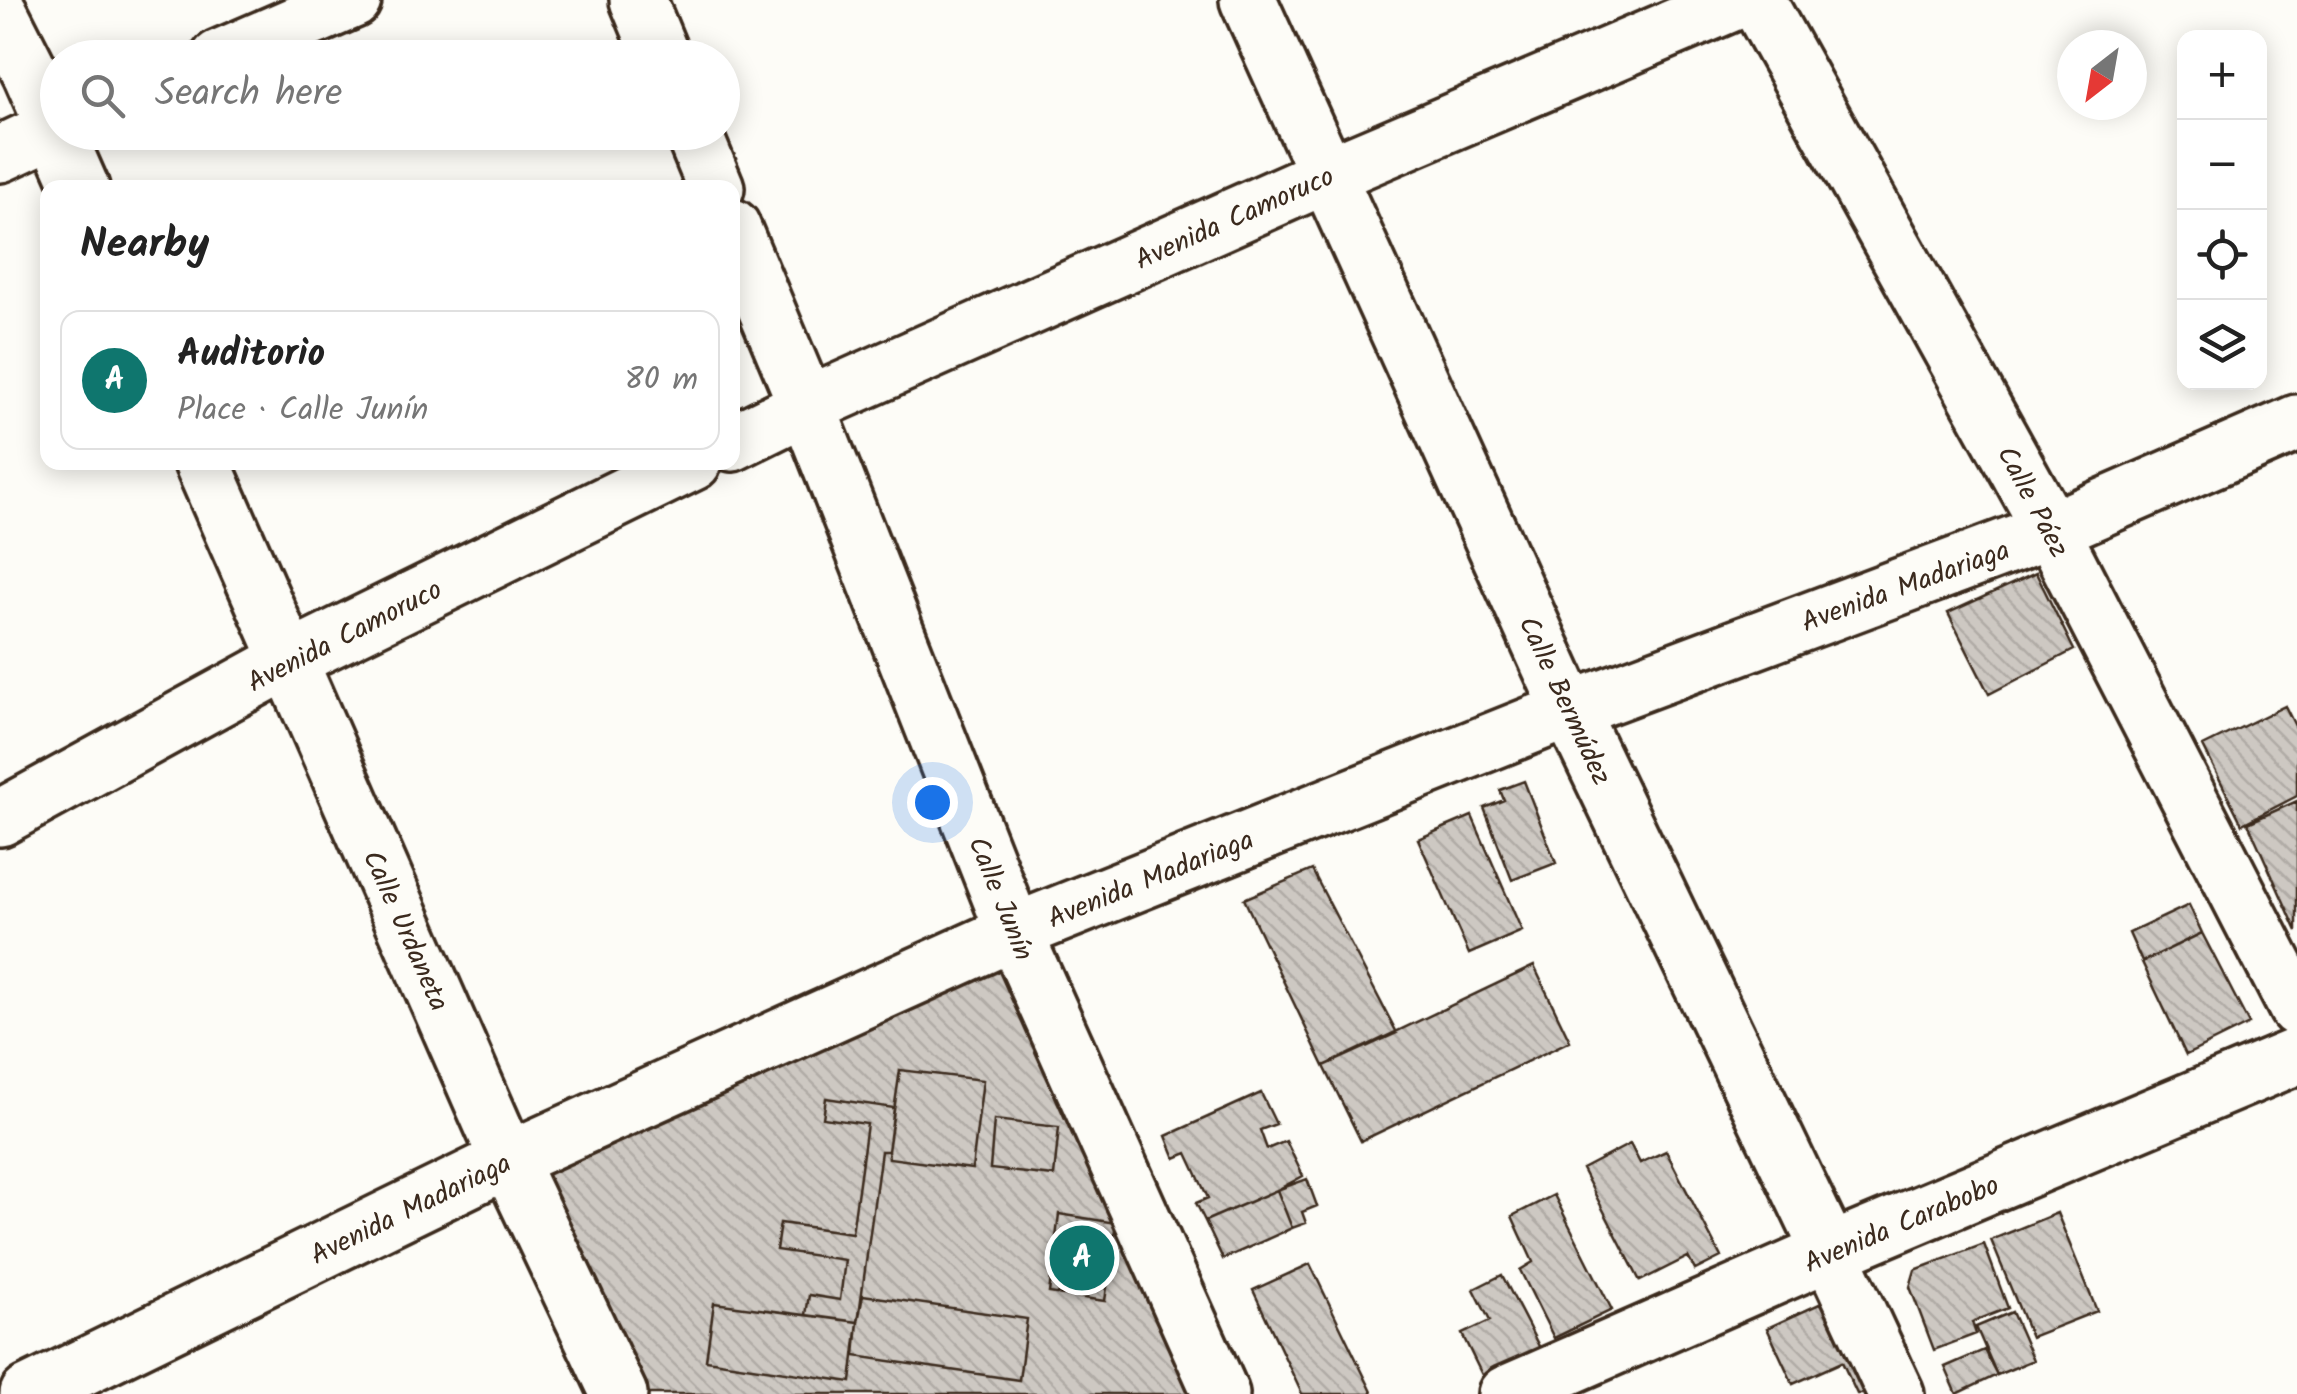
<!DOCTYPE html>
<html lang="en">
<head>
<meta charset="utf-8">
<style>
  body { margin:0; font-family:Kalam,sans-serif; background:#f2f2f2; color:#222 }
  .controls { position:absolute; right:30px; top:30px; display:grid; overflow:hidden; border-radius:20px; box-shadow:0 5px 25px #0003 }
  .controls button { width:90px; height:90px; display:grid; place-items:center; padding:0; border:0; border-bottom:2px solid #e0e0e0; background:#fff; color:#222; font:50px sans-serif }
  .compass { position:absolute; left:2057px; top:30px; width:90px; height:90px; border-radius:50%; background:#fff; box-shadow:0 5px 25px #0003; rotate:211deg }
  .you { position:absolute; left:932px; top:802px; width:35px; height:35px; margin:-25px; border:8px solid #fff; border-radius:50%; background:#1a73e8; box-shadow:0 0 0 15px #1a73e833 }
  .badge { display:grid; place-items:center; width:65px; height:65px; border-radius:50%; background:#0f766e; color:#fff; font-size:32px; font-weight:700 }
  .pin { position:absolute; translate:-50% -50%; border:5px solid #fff; box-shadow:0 2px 10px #0006 }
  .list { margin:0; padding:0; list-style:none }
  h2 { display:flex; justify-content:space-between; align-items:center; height:130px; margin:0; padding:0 40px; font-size:42px }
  h2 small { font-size:32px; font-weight:400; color:#767676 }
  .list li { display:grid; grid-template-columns:65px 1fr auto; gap:30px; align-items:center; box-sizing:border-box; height:140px; margin:0 20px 20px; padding:0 20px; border:2px solid #e0e0e0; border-radius:20px }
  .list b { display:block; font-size:38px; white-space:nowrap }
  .list p { margin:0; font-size:32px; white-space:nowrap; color:#767676 }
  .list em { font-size:32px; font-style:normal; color:#767676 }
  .icon { flex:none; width:55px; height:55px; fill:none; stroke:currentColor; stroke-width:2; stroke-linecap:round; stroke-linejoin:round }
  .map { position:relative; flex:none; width:2297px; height:1394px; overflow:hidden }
  .search { position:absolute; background:#fff; box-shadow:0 5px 25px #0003; left:40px; top:40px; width:700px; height:110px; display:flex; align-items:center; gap:25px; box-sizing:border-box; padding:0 35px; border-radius:55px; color:#767676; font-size:38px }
  .panel { position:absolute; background:#fff; box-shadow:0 5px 25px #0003; left:40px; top:180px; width:700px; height:290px; border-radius:20px }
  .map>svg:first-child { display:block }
  .building { fill:url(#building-back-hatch); stroke:#3b2a1e; stroke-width:2.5 }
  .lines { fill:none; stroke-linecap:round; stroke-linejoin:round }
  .minor-casing { stroke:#3b2a1e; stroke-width:62 }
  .minor { stroke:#fdfcf7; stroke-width:55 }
  .labels { text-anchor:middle; stroke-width:10; stroke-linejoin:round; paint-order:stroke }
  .street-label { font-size:28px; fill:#3b2a1e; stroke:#fdfcf7 }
</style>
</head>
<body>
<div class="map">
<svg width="2297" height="1394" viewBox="0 0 2297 1394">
  <defs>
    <pattern id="building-back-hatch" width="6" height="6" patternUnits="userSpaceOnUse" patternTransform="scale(2.5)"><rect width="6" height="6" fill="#cdc8c2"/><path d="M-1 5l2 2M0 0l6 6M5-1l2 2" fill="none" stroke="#b1aca6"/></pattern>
  </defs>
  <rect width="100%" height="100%" fill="#fdfcf7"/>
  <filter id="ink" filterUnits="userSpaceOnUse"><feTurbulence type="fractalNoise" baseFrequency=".01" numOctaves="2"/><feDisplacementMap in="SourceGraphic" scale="20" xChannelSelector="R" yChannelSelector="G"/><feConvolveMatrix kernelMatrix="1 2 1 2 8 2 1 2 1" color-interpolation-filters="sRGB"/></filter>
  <g filter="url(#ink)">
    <path class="building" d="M2036 573 2074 650 1989 694 1948 613Z
      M2285 706 2297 730V796L2242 824 2203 746Z
      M1524 781 1556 863 1512 880 1484 808 1504 800 1500 790Z
      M2297 801V931L2248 823Z
      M1472 816 1522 931 1469 954 1418 839Z
      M1312 870 1397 1033 1324 1066 1244 899Z
      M2189 905 2202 933 2142 962 2129 933Z
      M2202 933 2249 1024 2186 1055 2142 962Z
      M1014 963 1204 1394H640L543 1175Z
      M1534 966 1570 1041 1361 1141 1324 1066Z
      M900 1070 983 1080 972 1169 889 1158 888 1151Z
      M1261 1093 1276 1124 1260 1130 1267 1149 1286 1141 1303 1176 1277 1190 1205 1221 1196 1203 1208 1198 1187 1153 1175 1158 1166 1136Z
      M826 1098 894 1108 888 1151H881L858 1322 806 1315 809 1295 840 1300 845 1260 776 1250 780 1223 852 1233 867 1124 823 1118Z
      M994 1120 1059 1127 1054 1176 990 1169Z
      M1630 1144 1640 1163 1666 1151 1721 1257 1695 1270 1688 1257 1640 1281 1582 1169Z
      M1307 1179 1317 1206 1302 1212 1306 1223 1292 1228 1277 1190Z
      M1277 1190 1292 1228 1223 1259 1205 1221Z
      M1554 1195 1612 1310 1554 1338 1520 1270 1533 1262 1512 1216Z
      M2057 1213 2097 1311 2031 1337 1991 1240Z
      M1059 1214 1116 1223 1105 1301 1049 1293Z
      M1984 1244 2008 1308 1972 1322 1976 1334 1934 1350 1910 1287 1915 1270Z
      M1310 1264 1373 1394H1302L1253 1290Z
      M1502 1275 1543 1354 1486 1383 1462 1334 1490 1321 1474 1289Z
      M863 1295 1027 1319 1019 1380 855 1356 858 1322Z
      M1839 1295 1881 1386 1862 1394H1857L1842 1362 1793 1384 1767 1328Z
      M714 1303 858 1322 851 1382 706 1360Z
      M2012 1312 2033 1360 1997 1375 1976 1327Z
      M1984 1350 1997 1375 1957 1394 1945 1367Z"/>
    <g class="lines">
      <defs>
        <path id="minor" d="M638 0 662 58
          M1248 0 1570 710 1830 1252 1896 1394
          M1757 0 2051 530 2297 1008
          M0 13 31 74 81 188
          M219 58 353 0
          M693 132 716 188
          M0 154 58 127
          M732 227 807 406 1014 932 1221 1394
          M732 443 807 406 1327 175 1739 0
          M202 462 508 1160 619 1394
          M0 818 289 660 693 462
          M28 1394 508 1160 1014 932 1570 710 2051 530 2297 423
          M1506 1394 1830 1252 2297 1056"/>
      </defs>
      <use href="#minor" class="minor-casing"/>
      <use href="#minor" class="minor"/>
    </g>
  </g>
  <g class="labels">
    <g class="street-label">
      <text transform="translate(1234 217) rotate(-24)" y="10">Avenida Camoruco</text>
      <text transform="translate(2034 501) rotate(62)" y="10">Calle Páez</text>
      <text transform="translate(1905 585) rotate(-20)" y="10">Avenida Madariaga</text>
      <text transform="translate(344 635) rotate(-27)" y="10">Avenida Camoruco</text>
      <text transform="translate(1566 700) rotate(65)" y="10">Calle Bermúdez</text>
      <text transform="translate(1150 878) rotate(-22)" y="10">Avenida Madariaga</text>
      <text transform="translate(1002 898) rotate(68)" y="10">Calle Junín</text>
      <text transform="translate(407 930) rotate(66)" y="10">Calle Urdaneta</text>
      <text transform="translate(410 1208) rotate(-26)" y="10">Avenida Madariaga</text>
      <text transform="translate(1901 1223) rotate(-23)" y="10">Avenida Carabobo</text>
    </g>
  </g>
</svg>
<div class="controls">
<button>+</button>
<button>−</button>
<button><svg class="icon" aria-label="locate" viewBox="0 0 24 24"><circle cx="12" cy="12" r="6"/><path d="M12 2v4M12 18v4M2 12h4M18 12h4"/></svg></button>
<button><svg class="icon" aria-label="layers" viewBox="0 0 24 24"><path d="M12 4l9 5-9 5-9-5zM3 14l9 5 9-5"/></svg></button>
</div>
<svg class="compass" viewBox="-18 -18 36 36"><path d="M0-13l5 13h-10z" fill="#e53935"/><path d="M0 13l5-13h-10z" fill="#767676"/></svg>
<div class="you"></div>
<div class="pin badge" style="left:1082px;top:1258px">A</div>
<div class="search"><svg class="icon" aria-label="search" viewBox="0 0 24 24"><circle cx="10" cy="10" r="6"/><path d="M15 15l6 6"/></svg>Search here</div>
<section class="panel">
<h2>Nearby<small></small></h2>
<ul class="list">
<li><span class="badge">A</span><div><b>Auditorio</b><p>Place · Calle Junín</p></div><em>80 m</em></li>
</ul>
</section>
</div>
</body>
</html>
